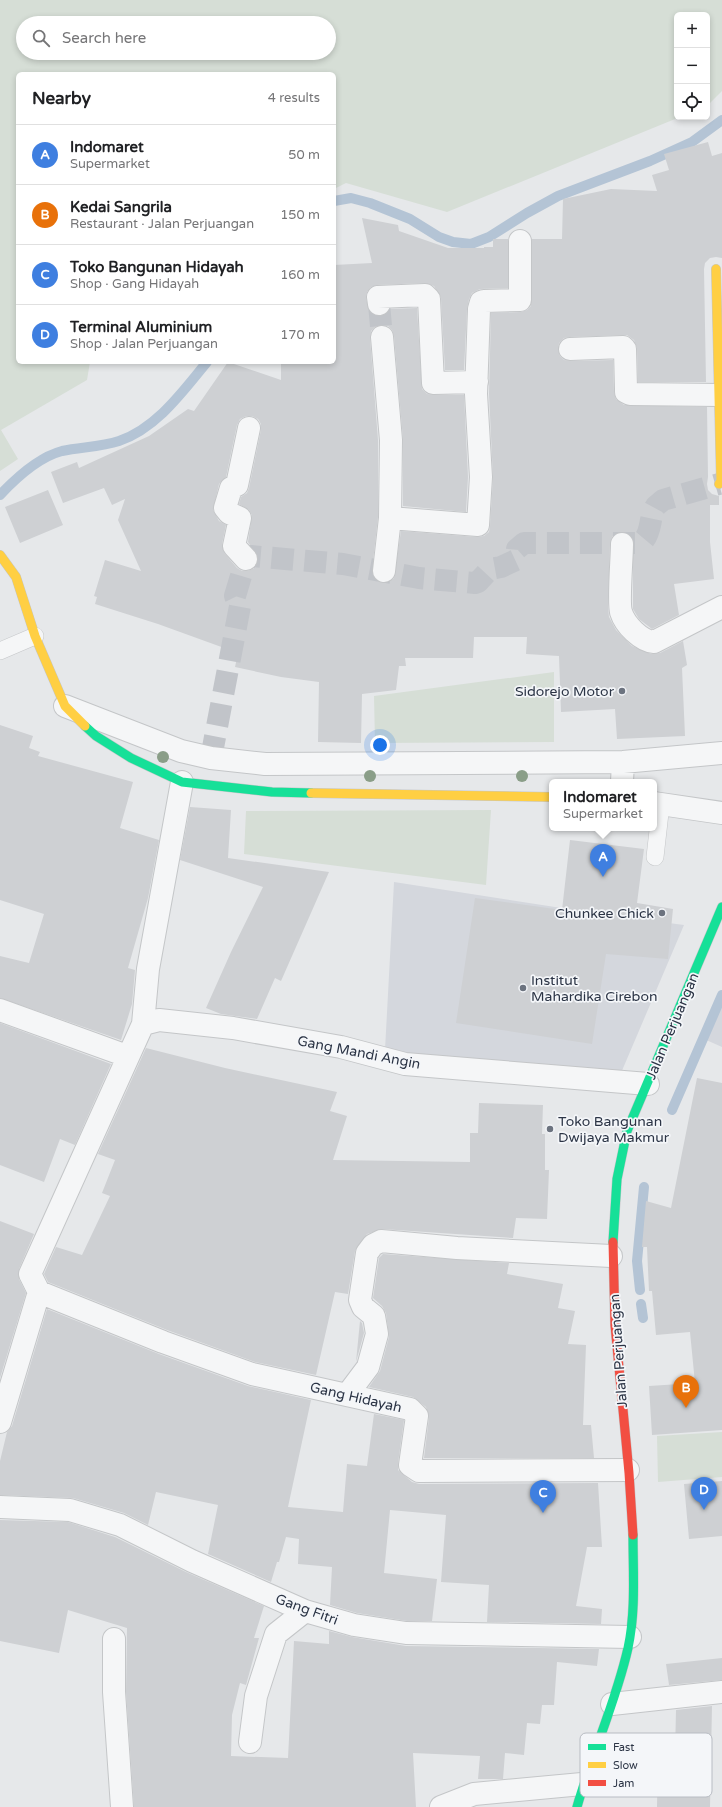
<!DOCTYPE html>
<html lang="en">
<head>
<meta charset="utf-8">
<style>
  body { margin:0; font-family:"Varela Round",sans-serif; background:#f6f6f6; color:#202124 }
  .controls { position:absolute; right:12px; top:12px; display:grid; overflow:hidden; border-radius:6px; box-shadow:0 2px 6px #0003 }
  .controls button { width:36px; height:36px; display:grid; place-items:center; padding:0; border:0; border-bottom:1px solid #e0e0e0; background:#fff; color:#202124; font:20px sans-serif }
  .you { position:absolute; left:380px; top:745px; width:14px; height:14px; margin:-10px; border:3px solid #fff; border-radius:50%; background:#1a73e8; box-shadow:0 0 0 6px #1a73e833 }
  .badge { display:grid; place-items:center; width:26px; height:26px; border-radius:50%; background:#0f766e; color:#fff; font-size:13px; font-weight:700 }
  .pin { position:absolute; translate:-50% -33px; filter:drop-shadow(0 1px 2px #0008) }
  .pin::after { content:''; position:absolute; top:21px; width:14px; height:12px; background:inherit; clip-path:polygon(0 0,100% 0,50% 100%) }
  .popup { position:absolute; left:549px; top:779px; width:108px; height:52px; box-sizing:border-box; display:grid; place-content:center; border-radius:6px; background:#fff; filter:drop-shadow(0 1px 3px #0005); font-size:13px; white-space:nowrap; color:#757577 }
  .popup b { font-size:15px; color:#202124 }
  .popup::after { content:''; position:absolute; left:50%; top:100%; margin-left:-8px; border:8px solid transparent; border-top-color:#fff }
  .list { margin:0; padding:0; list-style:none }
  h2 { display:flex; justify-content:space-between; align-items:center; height:52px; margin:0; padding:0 16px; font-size:17px }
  h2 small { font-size:13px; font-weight:400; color:#757577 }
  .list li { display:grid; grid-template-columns:26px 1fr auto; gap:12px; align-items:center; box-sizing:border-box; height:60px; padding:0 16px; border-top:1px solid #e0e0e0 }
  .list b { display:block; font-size:15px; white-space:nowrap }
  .list p { margin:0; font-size:13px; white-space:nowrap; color:#757577 }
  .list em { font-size:13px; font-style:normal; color:#757577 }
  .icon { flex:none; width:22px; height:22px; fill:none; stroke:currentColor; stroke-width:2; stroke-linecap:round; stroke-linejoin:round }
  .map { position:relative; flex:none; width:722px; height:1807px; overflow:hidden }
  .search { position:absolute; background:#fff; box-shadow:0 2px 6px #0003; left:16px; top:16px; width:320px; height:44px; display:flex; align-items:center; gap:10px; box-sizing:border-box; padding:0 14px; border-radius:22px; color:#757577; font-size:15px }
  .panel { position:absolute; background:#fff; box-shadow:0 2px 6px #0003; left:16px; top:72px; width:320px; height:292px; border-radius:6px }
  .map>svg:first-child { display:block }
  .built { fill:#d4d7dd }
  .green { fill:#d6ded6; fill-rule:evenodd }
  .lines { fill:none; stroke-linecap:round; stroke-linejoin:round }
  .stream { stroke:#b4c4d5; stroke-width:10 }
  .building { fill:#ced0d3; fill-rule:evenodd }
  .street-tunnel { stroke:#c1c4c9; stroke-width:22; stroke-dasharray:22 11; stroke-linecap:butt }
  .secondary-tunnel { stroke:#c1c4c9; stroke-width:22; stroke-dasharray:22 11; stroke-linecap:butt }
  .lane-casing { stroke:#c4c6c8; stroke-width:18 }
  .street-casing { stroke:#c4c6c8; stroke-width:24 }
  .fast-casing { stroke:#c4c6c8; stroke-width:10 }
  .slow-casing { stroke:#c4c6c8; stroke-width:10 }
  .jam-casing { stroke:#c4c6c8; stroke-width:10 }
  .lane { stroke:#f5f6f7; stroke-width:17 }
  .street { stroke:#f5f6f7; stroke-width:22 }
  .fast { stroke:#16e098; stroke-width:9 }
  .slow { stroke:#ffcf43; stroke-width:9 }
  .jam { stroke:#f24e42; stroke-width:9 }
  .tree { fill:#8a9e88 }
  .poi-dot { fill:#6c737f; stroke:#f4f6f9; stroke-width:1.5 }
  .labels { text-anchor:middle; stroke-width:3.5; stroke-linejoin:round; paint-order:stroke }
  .poi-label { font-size:14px; fill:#2b3445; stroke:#f4f6f9; text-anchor:end }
  .street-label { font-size:14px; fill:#2b3445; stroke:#f4f6f9 }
  .key { fill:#f4f6f9; stroke:#b8bcc3; stroke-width:1 }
  .key-label { font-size:11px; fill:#2b3445 }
</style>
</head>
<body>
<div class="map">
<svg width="722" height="1807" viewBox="0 0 722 1807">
  <rect width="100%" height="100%" fill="#e6e8ea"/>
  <path class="built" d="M394 882 607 915 684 925 621 1073 418 1058 385 1050Z
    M722 998V1047L704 1039Z"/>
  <path class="green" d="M0 0H722V91L707 106V15H677V117H680L447 212 346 183 334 189V74H18V362H90L87 380 1 430 18 459 0 471ZM23 23H329V53H23Z
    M554 672V742L375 743 374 696Z
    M491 810 486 885 244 854 246 811Z
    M722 1432V1477L658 1482 657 1436Z"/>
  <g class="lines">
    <path class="stream" d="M334 201 351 198 370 203 410 219 439 237 453 242 471 244 489 237 527 213 558 196 650 161 692 142 722 120
      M0 495C16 478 39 457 62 451 81 447 101 447 119 441 157 428 183 391 207 362
      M672 1110 722 995
      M640 1290 637 1261 644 1187
      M641 1304 643 1318"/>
  </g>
  <path class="building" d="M708 142 712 156 722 153V258L716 257 710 258 705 263 704 269 706 382H638L637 348 634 340 627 335 569 337 564 338 559 343 558 349 560 356 564 360 570 361 613 360 614 392 616 399 624 405 707 407 708 477 707 484 708 490 712 494 719 496V505H710V542L714 579 674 584 679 615 652 629 639 619 633 609V538L629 534 622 532 616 533 612 537 610 544 608 607 609 617 616 630 632 646 651 654 660 653 683 641 687 665 682 668 685 736 617 739 615 709 561 712 559 656 526 654 527 637H474L473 658H405L406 666H399L396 690 362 694 361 743 318 742 319 682 281 677 235 667 238 653 158 624 95 604 97 597 94 596 105 560 141 571 118 520 125 499 112 505 104 488 63 503 51 472 77 462 79 468 149 436 188 409 194 411 228 362 281 380V362H334V265L372 263 362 218 398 225 399 231 448 248H484V247H493V239H508V288L480 289 472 293 469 299 467 309 464 370H445L441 298 434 286 424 283 377 285 371 287 367 292 366 298 369 311 375 316H380L386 314 390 309 417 308 422 389 427 394 433 395H464L468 477 466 512 403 506V439L394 336 392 330 388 326 381 325 375 327 371 331 370 338 378 440V517L372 570 373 576 377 581 383 583 389 582 394 578 401 531 477 537 484 536 489 532 490 526 493 478 489 394 491 313 521 312 527 310 531 306 532 239H562L563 199 611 189 657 191 652 175 669 170 664 154ZM246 416H252L258 419 261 424V430L249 488 247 493 241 497 239 504 249 510 252 515 248 542 258 557V563L255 568 248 571H242L237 568 225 554 222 544 226 525 219 521 213 510 219 484 226 477 237 425 240 419Z
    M48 490 63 525 20 543 5 507Z
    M0 725 33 736 29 748 40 752 38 756 133 782 120 828 159 840 148 898 128 968 135 970 132 1004 121 1040 0 998V956L29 963 44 914 0 900Z
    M190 807 231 810 228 858 329 872 281 981 275 978 257 1019 221 1014 206 1008 231 952 263 887 180 860Z
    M570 840 644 849 637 903 673 909 668 959 606 954 592 1044 456 1023 475 898 562 910Z
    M0 1023 111 1064 75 1145 60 1139 44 1182 0 1165Z
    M146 1048 225 1068 337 1092 330 1111 347 1116 333 1160 470 1162V1133H478L479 1103 543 1105 542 1134H545V1170H549L547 1219 516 1218 513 1238 382 1229 367 1234 355 1251 348 1294 335 1292 316 1375 255 1362 167 1330 48 1282 44 1274 56 1247 82 1255 110 1196 102 1193 115 1160 98 1154Z
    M697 1078 722 1083V1430L652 1435 649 1386 695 1383 690 1332 656 1335 652 1291H649L647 1247H642L646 1201 671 1208Z
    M0 1221 34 1234 19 1269V1279L26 1293 0 1378Z
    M383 1254 509 1263 507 1274 563 1284 558 1308 575 1311 568 1344 586 1345 583 1425H591L594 1458H424L429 1418 426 1407 413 1397 369 1387 380 1371 389 1337 386 1313 382 1306 373 1298 379 1258Z
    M47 1309 159 1354 248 1386 311 1400 288 1507 343 1512 347 1464 367 1466 374 1414 404 1420 398 1463V1470L412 1482 419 1484 598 1483 602 1547H587L576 1606 602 1609 601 1624 487 1622 489 1585 441 1582 446 1515 390 1510 384 1573 437 1579 432 1621H407L357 1613 330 1605 332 1567 298 1564 299 1539 286 1537 279 1562H277L271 1582 208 1554 218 1505 156 1492 148 1525 124 1513 73 1498 0 1495V1461L7 1432 12 1426Z
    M360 1321 362 1323 364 1333 356 1362Z
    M722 1481V1536L689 1539 684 1484Z
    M0 1520 68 1522 115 1537 186 1572 264 1606 254 1638H259L246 1685 240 1683 232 1715 231 1756 288 1758 294 1641 329 1644V1631L352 1637 406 1646 599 1649 597 1666 557 1662 554 1705H542L540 1724 527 1723 524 1755 505 1753 503 1779H478L480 1756 413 1753 416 1807H134L126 1692 127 1628 68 1610 59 1653 0 1641Z
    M722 1658V1680L669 1685 666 1664Z
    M712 1706 710 1807H657L658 1753 675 1754 676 1710Z"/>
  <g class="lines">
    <path class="street-tunnel" d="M379 304 382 337"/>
    <path class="secondary-tunnel" d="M211 758 240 606 235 596 246 559 251 556 343 564 419 578 475 583 478 582 490 569 501 567 516 560 517 549 524 543H640C653 535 648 518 656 506 658 504 661 502 663 500L719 484"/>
    <defs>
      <path id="lane" d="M0 651 35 636
        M655 857 661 804"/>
      <path id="street" d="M379 304 378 297 425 295 429 299 433 383 477 382
        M382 337 391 440 390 518
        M570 349 623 347 625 349 626 389V392L630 394 719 395
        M622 544C622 558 618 602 621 612 625 625 641 641 654 642L722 607
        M246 559 234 546 240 518 229 513 225 508 231 488 237 485 249 428
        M384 571 390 518 478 525 481 477 476 394 479 309 481 302 484 301 520 300V241
        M65 706 181 751 211 758 265 764 623 762 722 753
        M622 782 623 762
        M654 803 722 813
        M0 1010 127 1056
        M143 1024 159 1020 233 1028 341 1047 405 1064 648 1084
        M39 1292 163 1342 252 1374 410 1409 417 1416 410 1465 419 1471 628 1470
        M347 1395 368 1367 377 1334 374 1316 363 1307 360 1300 367 1253 373 1245 381 1241 457 1248 611 1256
        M0 1422 39 1292 30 1274 143 1024 148 969 182 782
        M0 1507 70 1510 120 1525 192 1561 305 1611 354 1625 406 1633 630 1637
        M114 1639V1692L122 1807
        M612 1704 722 1692
        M250 1742 256 1696 276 1634 305 1611
        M441 1807 474 1794 582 1784"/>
      <path id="fast" d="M85 726 96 736 131 758 182 782 272 792 311 793
        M613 1242 617 1179 627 1131 722 907
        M577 1807C592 1753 616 1702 628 1648 636 1611 633 1572 633 1535"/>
      <path id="slow" d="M716 269 721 481 719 484
        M0 555 16 577 35 636 65 706 85 726
        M311 793 552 797"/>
      <path id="jam" d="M613 1242 615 1325 629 1473 633 1535"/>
    </defs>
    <use href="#lane" class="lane-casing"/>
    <use href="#street" class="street-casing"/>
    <use href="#fast" class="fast-casing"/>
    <use href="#slow" class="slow-casing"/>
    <use href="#jam" class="jam-casing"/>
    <use href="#lane" class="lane"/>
    <use href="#street" class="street"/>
    <use href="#fast" class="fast"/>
    <use href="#slow" class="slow"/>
    <use href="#jam" class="jam"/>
  </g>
  <g class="tree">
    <circle cx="163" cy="757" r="6"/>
    <circle cx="370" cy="776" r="6"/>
    <circle cx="522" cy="776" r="6"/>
  </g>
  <g class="poi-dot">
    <circle cx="622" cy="691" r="4"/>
    <circle cx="662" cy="913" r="4"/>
    <circle cx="523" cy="988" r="4"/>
    <circle cx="550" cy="1129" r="4"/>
  </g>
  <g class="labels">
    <g class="poi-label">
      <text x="614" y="696">Sidorejo Motor</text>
      <text x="654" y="918">Chunkee Chick</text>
      <text x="531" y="985" text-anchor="start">Institut<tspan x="531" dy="16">Mahardika Cirebon</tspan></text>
      <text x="558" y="1126" text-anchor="start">Toko Bangunan<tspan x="558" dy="16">Dwijaya Makmur</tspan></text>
    </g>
    <g class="street-label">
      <text transform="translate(672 1026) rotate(-67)" y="5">Jalan Perjuangan</text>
      <text transform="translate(359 1052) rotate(11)" y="5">Gang Mandi Angin</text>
      <text transform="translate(618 1351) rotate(-94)" y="5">Jalan Perjuangan</text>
      <text transform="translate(356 1397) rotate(13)" y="5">Gang Hidayah</text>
      <text transform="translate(307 1609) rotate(20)" y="5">Gang Fitri</text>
    </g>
  </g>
  <rect x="580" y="1733" width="132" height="64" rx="6" class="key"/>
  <rect x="588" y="1744" width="18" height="6" fill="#16e098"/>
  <rect x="588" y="1762" width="18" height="6" fill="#ffcf43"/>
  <rect x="588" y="1780" width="18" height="6" fill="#f24e42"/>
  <g class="key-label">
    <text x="613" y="1751">Fast</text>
    <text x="613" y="1769">Slow</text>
    <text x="613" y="1787">Jam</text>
  </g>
</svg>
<div class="controls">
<button>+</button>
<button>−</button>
<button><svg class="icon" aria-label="locate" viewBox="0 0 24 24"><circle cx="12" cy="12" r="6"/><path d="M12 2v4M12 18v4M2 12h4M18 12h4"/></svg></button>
</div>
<div class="you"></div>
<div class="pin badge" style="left:603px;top:877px;background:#3f7fe0">A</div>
<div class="popup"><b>Indomaret</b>Supermarket</div>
<div class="pin badge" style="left:686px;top:1408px;background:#e8710a">B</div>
<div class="pin badge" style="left:543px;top:1513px;background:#3f7fe0">C</div>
<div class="pin badge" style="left:704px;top:1510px;background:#3f7fe0">D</div>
<div class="search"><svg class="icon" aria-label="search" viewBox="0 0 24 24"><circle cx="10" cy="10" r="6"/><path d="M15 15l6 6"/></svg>Search here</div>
<section class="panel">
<h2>Nearby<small>4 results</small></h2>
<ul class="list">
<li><span class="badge" style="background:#3f7fe0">A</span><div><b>Indomaret</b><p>Supermarket</p></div><em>50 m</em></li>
<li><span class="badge" style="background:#e8710a">B</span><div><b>Kedai Sangrila</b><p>Restaurant · Jalan Perjuangan</p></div><em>150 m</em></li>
<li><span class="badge" style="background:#3f7fe0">C</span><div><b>Toko Bangunan Hidayah</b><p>Shop · Gang Hidayah</p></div><em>160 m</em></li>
<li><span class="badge" style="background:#3f7fe0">D</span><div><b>Terminal Aluminium</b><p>Shop · Jalan Perjuangan</p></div><em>170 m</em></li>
</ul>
</section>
</div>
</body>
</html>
